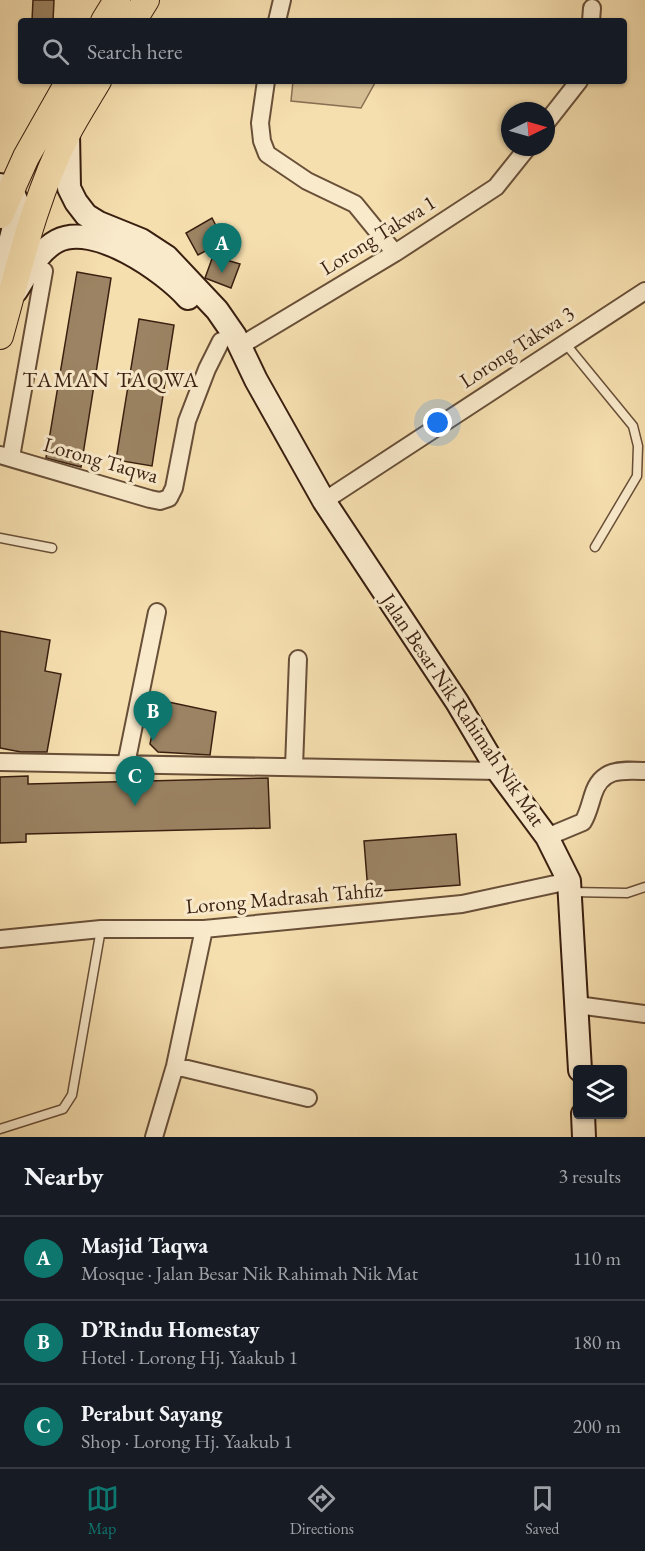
<!DOCTYPE html>
<html lang="en">
<head>
<meta charset="utf-8">
<style>
  body { margin:0; font-family:"EB Garamond",serif; background:#20242c; color:#f1f3f6 }
  .controls { position:absolute; right:18px; bottom:18px; display:grid; overflow:hidden; border-radius:6px; box-shadow:0 2px 4px #0004 }
  .controls button { width:54px; height:54px; display:grid; place-items:center; padding:0; border:0; border-bottom:2px solid #363941; background:#171b24; color:#f1f3f6; font:30px sans-serif }
  .compass { position:absolute; left:501px; top:102px; width:54px; height:54px; border-radius:50%; background:#171b24; box-shadow:0 2px 4px #0004; rotate:85deg }
  .you { position:absolute; left:438px; top:423px; width:21px; height:21px; margin:-15px; border:4px solid #fff; border-radius:50%; background:#1a73e8; box-shadow:0 0 0 9px #1a73e833 }
  .badge { display:grid; place-items:center; width:39px; height:39px; border-radius:50%; background:#0f766e; color:#fff; font-size:20px; font-weight:700 }
  .pin { position:absolute; translate:-50% -50px; filter:drop-shadow(0 2px 3px #0008) }
  .pin::after { content:''; position:absolute; top:32px; width:21px; height:18px; background:inherit; clip-path:polygon(0 0,100% 0,50% 100%) }
  .list { margin:0; padding:0; list-style:none }
  h2 { display:flex; justify-content:space-between; align-items:center; height:78px; margin:0; padding:0 24px; font-size:26px }
  h2 small { font-size:20px; font-weight:400; color:#9ea1a6 }
  .list li { display:grid; grid-template-columns:39px 1fr auto; gap:18px; align-items:center; box-sizing:border-box; height:84px; padding:0 24px; border-top:2px solid #363941 }
  .list b { display:block; font-size:22px; white-space:nowrap }
  .list p { margin:0; font-size:20px; white-space:nowrap; color:#9ea1a6 }
  .list em { font-size:20px; font-style:normal; color:#9ea1a6 }
  .icon { flex:none; width:33px; height:33px; fill:none; stroke:currentColor; stroke-width:2; stroke-linecap:round; stroke-linejoin:round }
  .map { position:relative; flex:none; width:645px; height:1137px; overflow:hidden }
  .search { position:absolute; background:#171b24; box-shadow:0 2px 4px #0004; left:18px; right:18px; top:18px; height:66px; display:flex; align-items:center; gap:15px; box-sizing:border-box; padding:0 21px; border-radius:6px; color:#9ea1a6; font-size:22px }
  .sheet { height:330px; background:#171b24 }
  nav { display:flex; justify-content:space-around; align-items:center; box-sizing:border-box; height:84px; border-top:2px solid #363941; background:#171b24; font-size:16px; color:#9ea1a6 }
  nav a { display:grid; justify-items:center; gap:3px }
  nav .on { color:#0f766e }
  .map>svg:first-child { display:block }
  .green { fill:#d6be94; stroke:#886e52; stroke-width:1.5 }
  .building { fill:#9b8363; stroke:#391f10; stroke-width:1.5 }
  .lines { fill:none; stroke-linecap:round; stroke-linejoin:round }
  .lane-casing { stroke:#684f38; stroke-width:11 }
  .street-casing { stroke:#684f38; stroke-width:20 }
  .secondary-casing { stroke:#391f10; stroke-width:26 }
  .primary-casing { stroke:#391f10; stroke-width:28 }
  .lane { stroke:#f9eacb; stroke-width:8 }
  .street { stroke:#f9eacb; stroke-width:16 }
  .secondary { stroke:#f9eacb; stroke-width:22 }
  .primary { stroke:#f6dfaf; stroke-width:26 }
  .labels { text-anchor:middle; stroke-width:6; stroke-linejoin:round; paint-order:stroke }
  .street-label { font-size:21px; fill:#391f10; stroke:#f9eacb }
  .neighbourhood-label { font-size:22px; letter-spacing:1.5px; fill:#391f10; stroke:#f9eacb }
</style>
</head>
<body>
<div class="map">
<svg width="645" height="1137" viewBox="0 0 645 1137">
  <rect width="100%" height="100%" fill="#f6dfaf"/>
  <filter id="stains"><feTurbulence type="fractalNoise" baseFrequency=".00333" numOctaves="4"/><feColorMatrix values="0 0 0 0 .2 0 0 0 0 .09 0 0 0 0 .02 0 0 0 .5 -.17"/></filter>
  <radialGradient id="worn" r=".72"><stop offset=".6" stop-color="#630" stop-opacity="0"/><stop offset="1" stop-color="#630" stop-opacity=".3"/></radialGradient>
  <path class="green" d="M293 81H376L361 108 291 101Z"/>
  <path class="building" d="M33 0H54L53 21H32Z
    M212 218 224 241 198 255 186 233Z
    M213 256 240 264 231 288 205 278Z
    M77 272 111 278 81 467 46 458Z
    M139 319 174 325 152 466 116 460Z
    M0 631 50 640 45 671 61 674 47 752H21L0 748Z
    M159 700 216 712 210 755 158 752 150 744Z
    M28 776V784L268 778 270 828 26 834V842L0 843V777Z
    M456 834 460 885 368 892 364 841Z"/>
  <g class="lines">
    <defs>
      <path id="lane" d="M565 343 633 426 638 446 637 476 595 547
        M0 538 52 548
        M571 892 627 893 645 887
        M0 1129 63 1109 72 1095 101 929"/>
      <path id="street" d="M277 21 282 0
        M591 21 592 8
        M266 81 260 123 262 141 267 154 307 181 355 204 395 253
        M546 123 579 81
        M240 346 395 253 496 187 528 147
        M0 455 150 499 160 501 169 498 174 488 187 421 207 369 221 341
        M11 457 44 271
        M324 501 645 291
        M0 762 498 771
        M126 764 157 612
        M294 767 298 659
        M547 837 583 822C588 814 590 804 593 795 601 768 622 770 645 771
        M0 939 101 929H204L462 904 569 881
        M577 1005 645 1014
        M175 1066 308 1098
        M154 1137 175 1066 204 929"/>
      <path id="secondary" d="M68 133 69 188 76 202 86 215 99 223 141 240 167 257 217 310 235 336 256 380 324 501 457 702 498 771 547 837 569 881 580 1070
        M0 185 14 195 19 207 0 281
        M16 291C27 274 38 251 57 241 94 222 164 271 188 298
        M583 1114 584 1137"/>
      <path id="primary" d="M104 21 117 0
        M133 21 146 0
        M0 215 26 157 69 81
        M0 336C19 268 35 196 68 132 77 115 88 98 98 81"/>
    </defs>
    <use href="#lane" class="lane-casing"/>
    <use href="#street" class="street-casing"/>
    <use href="#secondary" class="secondary-casing"/>
    <use href="#primary" class="primary-casing"/>
    <use href="#lane" class="lane"/>
    <use href="#street" class="street"/>
    <use href="#secondary" class="secondary"/>
    <use href="#primary" class="primary"/>
  </g>
  <g class="labels">
    <g class="street-label">
      <text transform="translate(378 235) rotate(-32)" y="7">Lorong Takwa 1</text>
      <text transform="translate(517 347) rotate(-33)" y="7">Lorong Takwa 3</text>
      <text transform="translate(101 460) rotate(16)" y="7">Lorong Taqwa</text>
      <text transform="translate(463 710) rotate(56)" y="7">Jalan Besar Nik Rahimah Nik Mat</text>
      <text transform="translate(284 898) rotate(-5)" y="7">Lorong Madrasah Tahfiz</text>
    </g>
    <g class="neighbourhood-label">
      <text x="111" y="387">TAMAN TAQWA</text>
    </g>
  </g>
  <rect width="100%" height="100%" filter="url(#stains)"/>
  <rect width="100%" height="100%" fill="url(#worn)"/>
</svg>
<div class="controls">
<button><svg class="icon" aria-label="layers" viewBox="0 0 24 24"><path d="M12 4l9 5-9 5-9-5zM3 14l9 5 9-5"/></svg></button>
</div>
<svg class="compass" viewBox="-18 -18 36 36"><path d="M0-13l5 13h-10z" fill="#e53935"/><path d="M0 13l5-13h-10z" fill="#9ea1a6"/></svg>
<div class="you"></div>
<div class="pin badge" style="left:222px;top:273px">A</div>
<div class="pin badge" style="left:153px;top:741px">B</div>
<div class="pin badge" style="left:135px;top:806px">C</div>
<div class="search"><svg class="icon" aria-label="search" viewBox="0 0 24 24"><circle cx="10" cy="10" r="6"/><path d="M15 15l6 6"/></svg>Search here</div>
</div>
<section class="sheet">
<h2>Nearby<small>3 results</small></h2>
<ul class="list">
<li><span class="badge">A</span><div><b>Masjid Taqwa</b><p>Mosque · Jalan Besar Nik Rahimah Nik Mat</p></div><em>110 m</em></li>
<li><span class="badge">B</span><div><b>D’Rindu Homestay</b><p>Hotel · Lorong Hj. Yaakub 1</p></div><em>180 m</em></li>
<li><span class="badge">C</span><div><b>Perabut Sayang</b><p>Shop · Lorong Hj. Yaakub 1</p></div><em>200 m</em></li>
</ul>
</section>
<nav>
<a class="on"><svg class="icon" aria-label="map" viewBox="0 0 24 24"><path d="M3 6l6-2 6 2 6-2v14l-6 2-6-2-6 2zM9 4v14M15 6v14"/></svg>Map</a>
<a><svg class="icon" aria-label="directions" viewBox="0 0 24 24"><path d="M12 3l9 9-9 9-9-9zM9 14v-3h6M13 9l2 2-2 2"/></svg>Directions</a>
<a><svg class="icon" aria-label="saved" viewBox="0 0 24 24"><path d="M7 4h10v16l-5-4-5 4z"/></svg>Saved</a>
</nav>
</body>
</html>
